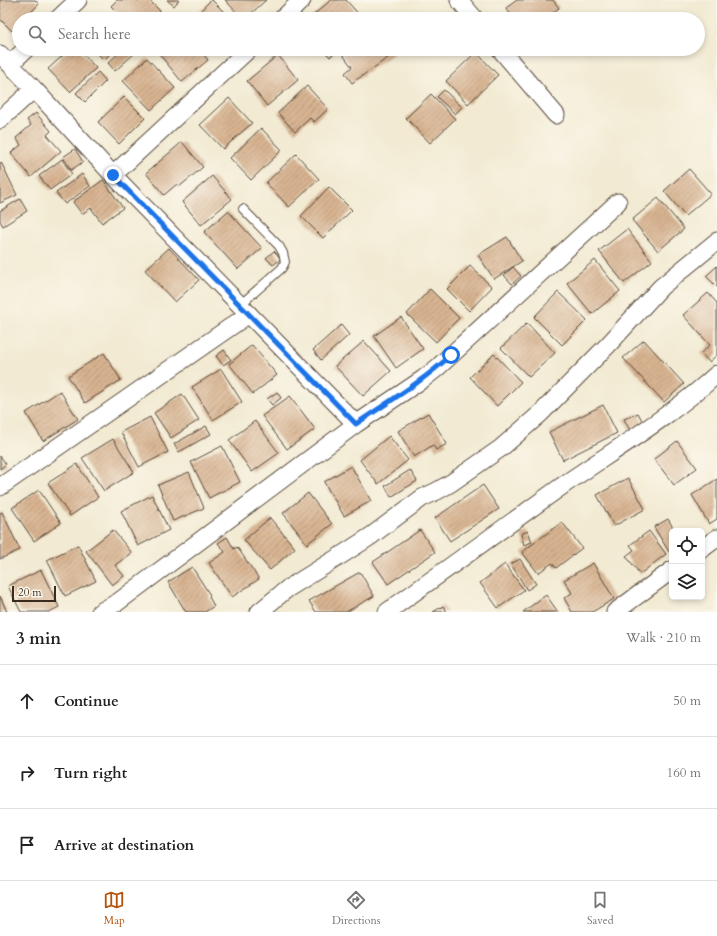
<!DOCTYPE html>
<html lang="en">
<head>
<meta charset="utf-8">
<style>
  body { margin:0; font-family:Cardo,serif; background:#f6f6f6; color:#202124 }
  .controls { position:absolute; right:12px; bottom:12px; display:grid; overflow:hidden; border-radius:6px; box-shadow:0 2px 6px #0003 }
  .controls button { width:36px; height:36px; display:grid; place-items:center; padding:0; border:0; border-bottom:1px solid #e0e0e0; background:#fff; color:#202124; font:20px sans-serif }
  .scale { position:absolute; left:12px; bottom:10px; width:44px; box-sizing:border-box; padding-left:4px; border:2px solid #3b2a1e; border-top:0; font-size:11px; line-height:14px; white-space:nowrap; color:#3b2a1e; -webkit-text-stroke:3px #fbf7ec; paint-order:stroke }
  .stop { position:absolute; width:12px; height:12px; margin:-9px; border:3px solid #1a73e8; border-radius:50%; background:#fff }
  .stop.end { background:#1a73e8; border-color:#fff; box-shadow:0 1px 4px #0008 }
  .list { margin:0; padding:0; list-style:none }
  h2 { display:flex; justify-content:space-between; align-items:center; height:52px; margin:0; padding:0 16px; font-size:17px }
  h2 small { font-size:13px; font-weight:400; color:#757577 }
  .list li { display:grid; grid-template-columns:26px 1fr auto; gap:12px; align-items:center; box-sizing:border-box; height:72px; padding:0 16px; border-top:1px solid #e0e0e0 }
  .list b { display:block; font-size:15px; white-space:nowrap }
  .list em { font-size:13px; font-style:normal; color:#757577 }
  .icon { flex:none; width:22px; height:22px; fill:none; stroke:currentColor; stroke-width:2; stroke-linecap:round; stroke-linejoin:round }
  .map { position:relative; flex:none; width:717px; height:612px; overflow:hidden }
  .search { position:absolute; background:#fff; box-shadow:0 2px 6px #0003; left:12px; right:12px; top:12px; height:44px; display:flex; align-items:center; gap:10px; box-sizing:border-box; padding:0 14px; border-radius:22px; color:#757577; font-size:15px }
  .sheet { height:268px; background:#fff }
  nav { display:flex; justify-content:space-around; align-items:center; box-sizing:border-box; height:56px; border-top:1px solid #e0e0e0; background:#fff; font-size:11px; color:#757577 }
  nav a { display:grid; justify-items:center; gap:2px }
  nav .on { color:#b45309 }
  .map>svg:first-child { display:block }
  .building { fill:url(#building-hatch) }
  .lines { fill:none; stroke-linecap:round; stroke-linejoin:round }
  .lane-casing { stroke:#564739; stroke-width:10 }
  .street-casing { stroke:#564739; stroke-width:19 }
  .lane { stroke:#fff; stroke-width:8 }
  .street { stroke:#fff; stroke-width:17 }
  .route { stroke:#1a73e8; stroke-width:5 }
</style>
</head>
<body>
<div class="map">
<svg width="717" height="612" viewBox="0 0 717 612">
  <defs>
    <pattern id="building-hatch" width="6" height="6" patternUnits="userSpaceOnUse"><rect width="6" height="6" fill="#d8b491"/><path d="M-1 1l2-2M0 6l6-6M5 7l2-2" fill="none" stroke="#b09376"/></pattern>
  </defs>
  <rect width="100%" height="100%" fill="#fbf7ec"/>
  <filter id="ink" filterUnits="userSpaceOnUse"><feTurbulence type="fractalNoise" baseFrequency=".025" numOctaves="2"/><feDisplacementMap in="SourceGraphic" scale="8" xChannelSelector="R" yChannelSelector="G"/><feConvolveMatrix kernelMatrix="1 2 1 2 8 2 1 2 1" color-interpolation-filters="sRGB"/></filter>
  <filter id="wash" filterUnits="userSpaceOnUse"><feTurbulence type="fractalNoise" baseFrequency=".012" numOctaves="4" result="noise"/><feDisplacementMap in="SourceGraphic" scale="16" xChannelSelector="R" yChannelSelector="G"/><feGaussianBlur stdDeviation="0.9" result="paint"/><feColorMatrix in="noise" values="0 0 0 0 0 0 0 0 0 0 0 0 0 0 0 0 0 1.4 0 .05"/><feComposite in="paint" operator="in"/></filter>
  <g filter="url(#wash)">
    <rect width="100%" height="100%" fill="#f2ead2"/>
    <g id="blocks">
      <path class="building" d="M0 0H35L39 4 24 19H19V24L12 31 0 19Z
        M117 0H149L161 12 154 19H124L111 6Z
        M167 0H179L174 6Z
        M211 0H212L231 19H192Z
        M225 0H266L245 19H243Z
        M331 0H346L362 18 361 19H311L310 18Z
        M517 0H553L559 8 544 19H514L506 8Z
        M70 49H78L96 68 70 92 48 69Z
        M93 49H115L104 60Z
        M123 49H131L135 53 115 71 108 63Z
        M157 49H199L208 60 182 82 156 50Z
        M322 49H335L336 51 330 57Z
        M343 49H393L396 52 352 83 345 73 352 67 340 51Z
        M476 52 498 75 468 104 446 81Z
        M278 55 298 80 267 106 247 81Z
        M147 58 175 88 151 110 123 81Z
        M98 72 106 81 85 102 76 93Z
        M307 86 328 109 314 122 310 118 295 132 278 113Z
        M444 90 462 107 455 114 437 97Z
        M431 94 455 119 430 143 406 118Z
        M124 97 145 118 119 144 98 122Z
        M229 98 252 123 223 149 200 125Z
        M36 113 51 131 47 135 61 151 31 177 11 153 21 145 16 138 31 125 27 120Z
        M261 128 282 150 251 180 230 158Z
        M182 142 203 167 179 187 177 184 164 195 146 173Z
        M75 149 83 162 71 170 63 157Z
        M296 154 319 179 289 207 266 183Z
        M62 159 72 174 50 190 39 176Z
        M1 162 17 195 0 203V163Z
        M689 169 711 194 685 216 664 191Z
        M82 174 90 186 65 204 56 193Z
        M212 176 232 199 201 225 182 202Z
        M103 180 123 208 102 223 91 208 82 214 73 202Z
        M329 187 352 210 323 238 301 216Z
        M658 198 684 229 658 251 632 220Z
        M20 199 27 211 3 226 0 221V211Z
        M228 211 262 248 238 269 204 232Z
        M627 229 652 261 624 283 599 251Z
        M507 237 522 261 494 279 478 255Z
        M169 248 199 280 175 302 145 270Z
        M274 251 281 259 273 265 266 258Z
        M595 260 620 291 592 314 567 283Z
        M470 266 492 287 469 311 447 289Z
        M717 266V287L706 276Z
        M513 267 521 276 512 284 504 275Z
        M430 289 459 318 436 342 407 314Z
        M558 292 587 320 562 345 534 317Z
        M708 293 717 303V355L709 362 701 353 710 345 683 315Z
        M401 317 423 349 396 368 374 336Z
        M527 323 555 353 529 377 501 348Z
        M341 325 349 335 321 360 313 350Z
        M644 340 684 384 664 402 623 358Z
        M364 341 391 371 363 396 335 366Z
        M252 345 277 375 253 394 229 364Z
        M224 350 231 360 223 365 216 356Z
        M104 353 121 380 85 403 68 376Z
        M494 354 521 382 497 406 470 377Z
        M221 369 242 402 213 420 192 387Z
        M60 391 78 419 43 441 26 413Z
        M277 392 281 398 272 405 267 399Z
        M182 394 199 420 171 438 154 413Z
        M290 396 315 429 287 449 262 416Z
        M603 405 617 433 563 460 549 432Z
        M428 413 447 444 436 450 433 445 414 457 398 431Z
        M638 413 644 424 630 431 624 419Z
        M150 417 168 452 139 467 121 432Z
        M255 421 279 453 252 472 229 440Z
        M206 426 211 434 179 452 174 444Z
        M389 436 408 460 378 484 360 460Z
        M113 439 134 472 104 491 82 458Z
        M677 441 697 468 674 485 654 459Z
        M222 446 240 482 209 498 191 462Z
        M0 456 6 464 0 469Z
        M77 464 98 497 70 516 48 483Z
        M351 466 371 501 344 516 324 482Z
        M410 470 417 481 391 497 385 486Z
        M189 472 204 508 173 521 158 485Z
        M628 478 645 509 614 526 597 495Z
        M717 479V519L709 524 692 495Z
        M483 485 499 509 450 541 435 518Z
        M39 490 61 523 34 541 12 508Z
        M308 493 332 524 307 544 283 513Z
        M152 495 169 530 138 546 121 511Z
        M2 512 20 550 0 559V513Z
        M270 518 295 548 270 570 244 540Z
        M668 519 675 531H672V551L669 552 654 527Z
        M562 522 582 548 556 568 552 563 538 573 522 552Z
        M113 530 132 553 115 565 124 576 112 585 86 551Z
        M420 530 435 552 388 584 373 562Z
        M528 531 532 542 524 545 521 534Z
        M649 531 666 554 640 574 626 556 634 550 630 545Z
        M227 537 234 549 237 547 259 579 232 597 209 563 225 552 218 543Z
        M78 545 96 581 65 596 47 560Z
        M520 559 536 584 527 590 511 564Z
        M593 563 614 599 592 612H572L564 598 572 593 564 580Z
        M505 564 524 590 498 608 480 583Z
        M192 567 210 595 209 597 214 606 205 612H186L168 582Z
        M41 570 59 607 49 612H21L8 586Z
        M360 572 374 596 346 612H316L309 601Z
        M546 595 558 612H523Z
        M0 596 7 612H0Z
        M443 606 447 612H433Z"/>
    </g>
  </g>
  <g filter="url(#ink)">
    <use href="#blocks" fill-opacity="0" stroke="#564739" stroke-width="1"/>
    <g class="lines">
      <defs>
        <path id="lane" d="M240 305 282 268 285 262 283 253 279 246 243 209"/>
        <path id="street" d="M459 0 475 19
          M58 19 78 0
          M282 19 302 0
          M500 49 556 115
          M0 54 34 89 113 175 356 424
          M10 64 26 49
          M0 120 34 89
          M113 175 249 49
          M0 487 249 314
          M702 549 717 538
          M100 612 118 602 356 424 423 379 437 368 618 202
          M259 612 287 589 340 556 371 536 422 498 437 491 451 483 501 448 541 413 608 345 661 287 717 241
          M387 612C446 570 504 528 562 486 614 450 670 417 717 374
          M615 612 672 570"/>
      </defs>
      <use href="#lane" class="lane-casing"/>
      <use href="#street" class="street-casing"/>
      <use href="#lane" class="lane"/>
      <use href="#street" class="street"/>
    </g>
  </g>
  <g class="lines" filter="url(#ink)">
    <path class="route" d="M113 175 356 424C388 402 422 382 451 355"/>
  </g>
</svg>
<div class="controls">
<button><svg class="icon" aria-label="locate" viewBox="0 0 24 24"><circle cx="12" cy="12" r="6"/><path d="M12 2v4M12 18v4M2 12h4M18 12h4"/></svg></button>
<button><svg class="icon" aria-label="layers" viewBox="0 0 24 24"><path d="M12 4l9 5-9 5-9-5zM3 14l9 5 9-5"/></svg></button>
</div>
<div class="scale">20 m</div>
<div class="stop" style="left:451px;top:355px"></div>
<div class="stop end" style="left:113px;top:175px"></div>
<div class="search"><svg class="icon" aria-label="search" viewBox="0 0 24 24"><circle cx="10" cy="10" r="6"/><path d="M15 15l6 6"/></svg>Search here</div>
</div>
<section class="sheet">
<h2>3 min<small>Walk · 210 m</small></h2>
<ul class="list">
<li><svg class="icon" aria-label="ahead" viewBox="0 0 24 24"><path d="M12 20V5M6 11l6-6 6 6"/></svg><div><b>Continue</b></div><em>50 m</em></li>
<li><svg class="icon" aria-label="right" viewBox="0 0 24 24"><path d="M7 20v-9h11M14 6l5 5-5 5"/></svg><div><b>Turn right</b></div><em>160 m</em></li>
<li><svg class="icon" aria-label="arrive" viewBox="0 0 24 24"><path d="M6 21V4h12l-3 4 3 4H6"/></svg><div><b>Arrive at destination</b></div></li>
</ul>
</section>
<nav>
<a class="on"><svg class="icon" aria-label="map" viewBox="0 0 24 24"><path d="M3 6l6-2 6 2 6-2v14l-6 2-6-2-6 2zM9 4v14M15 6v14"/></svg>Map</a>
<a><svg class="icon" aria-label="directions" viewBox="0 0 24 24"><path d="M12 3l9 9-9 9-9-9zM9 14v-3h6M13 9l2 2-2 2"/></svg>Directions</a>
<a><svg class="icon" aria-label="saved" viewBox="0 0 24 24"><path d="M7 4h10v16l-5-4-5 4z"/></svg>Saved</a>
</nav>
</body>
</html>
